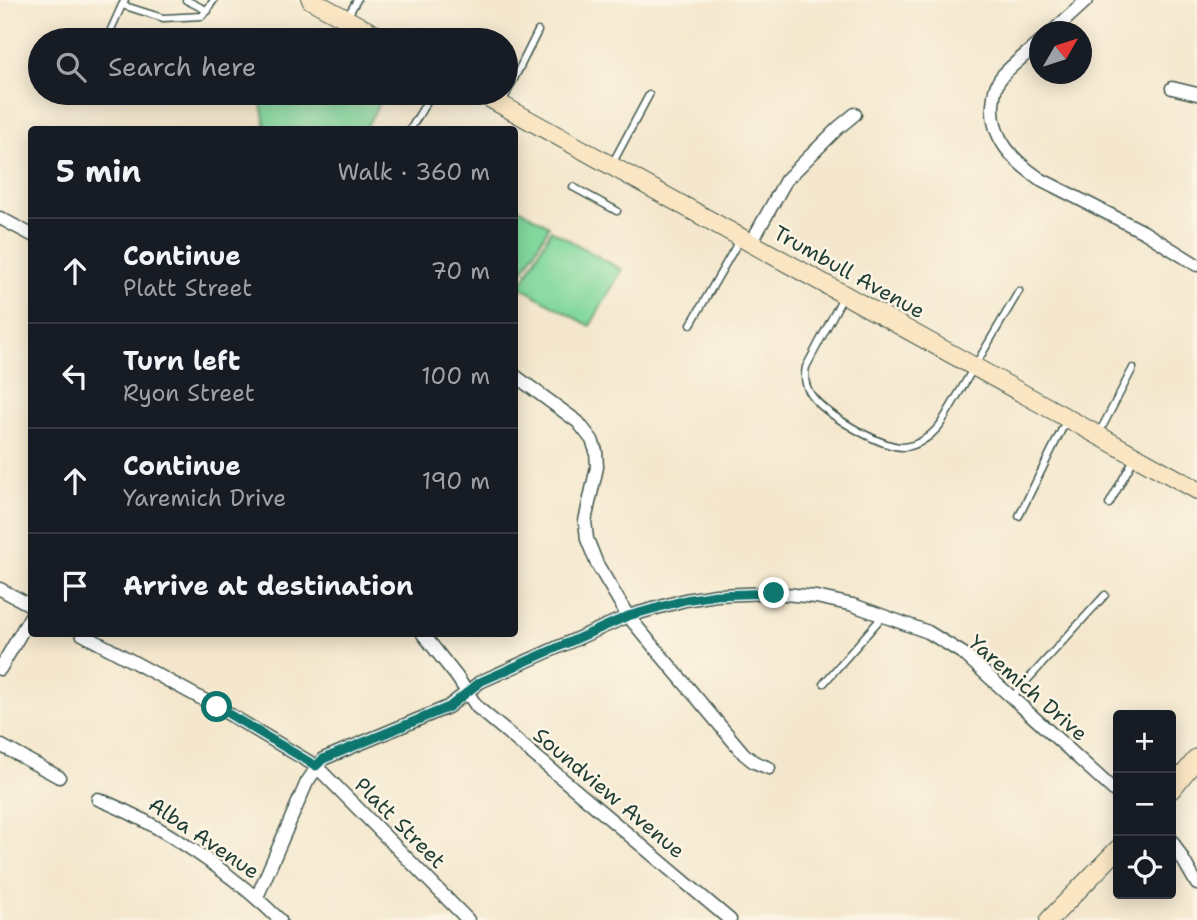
<!DOCTYPE html>
<html lang="en">
<head>
<meta charset="utf-8">
<style>
  body { margin:0; font-family:"Shantell Sans",sans-serif; background:#242831; color:#f1f3f6 }
  .controls { position:absolute; right:21px; bottom:21px; display:grid; overflow:hidden; border-radius:7px; box-shadow:0 4px 18px #0003 }
  .controls button { width:63px; height:63px; display:grid; place-items:center; padding:0; border:0; border-bottom:2px solid #363941; background:#171b24; color:#f1f3f6; font:35px sans-serif }
  .compass { position:absolute; left:1029px; top:21px; width:63px; height:63px; border-radius:50%; background:#171b24; box-shadow:0 4px 18px #0003; rotate:51deg }
  .stop { position:absolute; width:21px; height:21px; margin:-16px; border:5px solid #0f766e; border-radius:50%; background:#fff }
  .stop.end { background:#0f766e; border-color:#fff; box-shadow:0 2px 7px #0008 }
  .list { margin:0; padding:0; list-style:none }
  h2 { display:flex; justify-content:space-between; align-items:center; height:91px; margin:0; padding:0 28px; font-size:30px }
  h2 small { font-size:23px; font-weight:400; color:#9ea1a6 }
  .list li { display:grid; grid-template-columns:46px 1fr auto; gap:21px; align-items:center; box-sizing:border-box; height:105px; padding:0 28px; border-top:2px solid #363941 }
  .list b { display:block; font-size:26px; white-space:nowrap }
  .list p { margin:0; font-size:23px; white-space:nowrap; color:#9ea1a6 }
  .list em { font-size:23px; font-style:normal; color:#9ea1a6 }
  .icon { flex:none; width:38px; height:38px; fill:none; stroke:currentColor; stroke-width:2; stroke-linecap:round; stroke-linejoin:round }
  .map { position:relative; flex:none; width:1197px; height:920px; overflow:hidden }
  .search { position:absolute; background:#171b24; box-shadow:0 4px 18px #0003; left:28px; top:28px; width:490px; height:77px; display:flex; align-items:center; gap:18px; box-sizing:border-box; padding:0 24px; border-radius:38px; color:#9ea1a6; font-size:26px }
  .panel { position:absolute; background:#171b24; box-shadow:0 4px 18px #0003; left:28px; top:126px; width:490px; height:511px; border-radius:7px }
  .map>svg:first-child { display:block }
  .green { fill:#82d89d; stroke:#508a68; stroke-width:2 }
  .lines { fill:none; stroke-linecap:round; stroke-linejoin:round }
  .lane-casing { stroke:#3f564b; stroke-width:9 }
  .street-casing { stroke:#3f564b; stroke-width:15 }
  .secondary-casing { stroke:#3f564b; stroke-width:20 }
  .lane { stroke:#fff; stroke-width:6 }
  .street { stroke:#fff; stroke-width:12 }
  .secondary { stroke:#fbe6c4; stroke-width:18 }
  .route { stroke:#0f766e; stroke-width:9 }
  .labels { text-anchor:middle; stroke-width:5; stroke-linejoin:round; paint-order:stroke }
  .street-label { font-size:21px; fill:#1f3d34; stroke:#fcf5e5 }
</style>
</head>
<body>
<div class="map">
<svg width="1197" height="920" viewBox="0 0 1197 920">
  <rect width="100%" height="100%" fill="#fcf5e5"/>
  <filter id="ink" filterUnits="userSpaceOnUse"><feTurbulence type="fractalNoise" baseFrequency=".0143" numOctaves="2"/><feDisplacementMap in="SourceGraphic" scale="14" xChannelSelector="R" yChannelSelector="G"/><feConvolveMatrix kernelMatrix="1 2 1 2 8 2 1 2 1" color-interpolation-filters="sRGB"/></filter>
  <filter id="wash" filterUnits="userSpaceOnUse"><feTurbulence type="fractalNoise" baseFrequency=".00686" numOctaves="4" result="noise"/><feDisplacementMap in="SourceGraphic" scale="28" xChannelSelector="R" yChannelSelector="G"/><feGaussianBlur stdDeviation="1.57" result="paint"/><feColorMatrix in="noise" values="0 0 0 0 0 0 0 0 0 0 0 0 0 0 0 0 0 1.4 0 .05"/><feComposite in="paint" operator="in"/></filter>
  <g filter="url(#wash)">
    <rect width="100%" height="100%" fill="#f4e7cd"/>
    <path class="green" d="M259 93H378L381 100 365 129H266Z
      M515 206 549 226 524 270 515 265Z
      M551 230 622 270 590 326 520 287Z"/>
  </g>
  <g filter="url(#ink)">
    <g class="lines">
      <defs>
        <path id="lane" d="M125 0 122 5 163 18 202 16 214 0
          M186 0 208 11
          M347 17 357 0
          M97 40 108 36 122 5
          M503 101 538 31
          M410 130 432 93
          M612 164 649 95
          M573 187 617 211
          M844 295 806 367C804 376 805 385 810 393 822 413 880 447 903 447 919 446 930 437 940 425L1019 291
          M691 324 740 239
          M1098 435 1133 368
          M1109 504 1134 459
          M1019 516 1066 421
          M824 683 882 617
          M1012 697 1105 595"/>
        <path id="street" d="M1052 32 1087 0
          M1040 42C1028 53 1014 63 1003 75 995 84 994 94 993 105 991 139 1014 161 1040 179L1144 232 1197 265
          M1172 88 1197 94
          M0 218 32 235
          M751 243 786 180 838 128 855 114
          M514 375 578 422 592 440 596 451 597 467 585 521 587 539 597 564 628 616 744 754 754 762 769 768
          M0 589 32 606
          M82 634 217 707 316 766 468 920
          M423 634 457 677 477 707 730 920
          M0 669 32 614
          M0 745 59 777
          M98 799C161 824 232 873 280 920
          M1171 839 1197 884
          M257 897 307 782 323 759 448 707 480 682 628 616 685 600 716 595 774 593 816 597 853 605 928 632 964 654 1118 794"/>
        <path id="secondary" d="M311 0 385 40
          M480 93 1197 490
          M1171 790 1197 758
          M1049 920 1118 849"/>
      </defs>
      <use href="#lane" class="lane-casing"/>
      <use href="#street" class="street-casing"/>
      <use href="#secondary" class="secondary-casing"/>
      <use href="#lane" class="lane"/>
      <use href="#street" class="street"/>
      <use href="#secondary" class="secondary"/>
    </g>
  </g>
  <g class="lines" filter="url(#ink)">
    <path class="route" d="M217 707 316 766 323 759 449 707 480 682 628 616 685 600 716 595 774 593"/>
  </g>
  <g class="labels">
    <g class="street-label">
      <text transform="translate(849 272) rotate(29)" y="7">Trumbull Avenue</text>
      <text transform="translate(1028 688) rotate(41)" y="7">Yaremich Drive</text>
      <text transform="translate(609 793) rotate(40)" y="7">Soundview Avenue</text>
      <text transform="translate(400 823) rotate(45)" y="7">Platt Street</text>
      <text transform="translate(204 838) rotate(34)" y="7">Alba Avenue</text>
    </g>
  </g>
</svg>
<div class="controls">
<button>+</button>
<button>−</button>
<button><svg class="icon" aria-label="locate" viewBox="0 0 24 24"><circle cx="12" cy="12" r="6"/><path d="M12 2v4M12 18v4M2 12h4M18 12h4"/></svg></button>
</div>
<svg class="compass" viewBox="-18 -18 36 36"><path d="M0-13l5 13h-10z" fill="#e53935"/><path d="M0 13l5-13h-10z" fill="#9ea1a6"/></svg>
<div class="stop" style="left:217px;top:707px"></div>
<div class="stop end" style="left:774px;top:593px"></div>
<div class="search"><svg class="icon" aria-label="search" viewBox="0 0 24 24"><circle cx="10" cy="10" r="6"/><path d="M15 15l6 6"/></svg>Search here</div>
<section class="panel">
<h2>5 min<small>Walk · 360 m</small></h2>
<ul class="list">
<li><svg class="icon" aria-label="ahead" viewBox="0 0 24 24"><path d="M12 20V5M6 11l6-6 6 6"/></svg><div><b>Continue</b><p>Platt Street</p></div><em>70 m</em></li>
<li><svg class="icon" aria-label="left" viewBox="0 0 24 24"><path d="M17 20v-9H6M10 6l-5 5 5 5"/></svg><div><b>Turn left</b><p>Ryon Street</p></div><em>100 m</em></li>
<li><svg class="icon" aria-label="ahead" viewBox="0 0 24 24"><path d="M12 20V5M6 11l6-6 6 6"/></svg><div><b>Continue</b><p>Yaremich Drive</p></div><em>190 m</em></li>
<li><svg class="icon" aria-label="arrive" viewBox="0 0 24 24"><path d="M6 21V4h12l-3 4 3 4H6"/></svg><div><b>Arrive at destination</b></div></li>
</ul>
</section>
</div>
</body>
</html>
